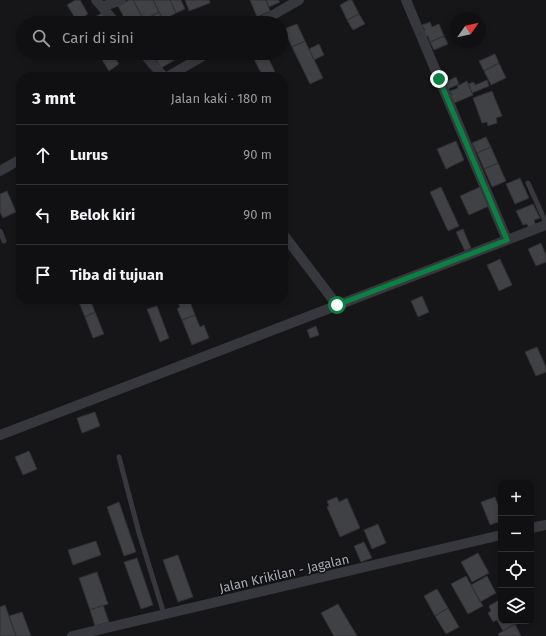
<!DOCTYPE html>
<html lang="id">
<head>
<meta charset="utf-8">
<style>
  body { margin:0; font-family:"Fira Sans",sans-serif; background:#1e1e20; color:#f1f3f6 }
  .controls { position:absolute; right:12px; bottom:12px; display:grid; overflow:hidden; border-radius:8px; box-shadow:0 2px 6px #0003 }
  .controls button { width:36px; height:36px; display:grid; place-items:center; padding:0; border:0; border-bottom:1px solid #303032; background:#101012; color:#f1f3f6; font:20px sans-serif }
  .compass { position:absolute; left:450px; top:12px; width:36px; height:36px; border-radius:50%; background:#101012; box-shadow:0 2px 6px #0003; rotate:56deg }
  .stop { position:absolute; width:12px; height:12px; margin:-9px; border:3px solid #0b8043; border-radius:50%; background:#fff }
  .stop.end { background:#0b8043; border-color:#fff; box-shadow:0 1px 4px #0008 }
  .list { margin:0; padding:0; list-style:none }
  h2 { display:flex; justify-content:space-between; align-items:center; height:52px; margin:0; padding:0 16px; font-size:17px }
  h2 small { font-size:13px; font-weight:400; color:#9c9d9f }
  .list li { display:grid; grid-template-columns:26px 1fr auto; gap:12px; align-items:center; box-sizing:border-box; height:60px; padding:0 16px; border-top:1px solid #303032 }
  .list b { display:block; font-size:15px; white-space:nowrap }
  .list em { font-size:13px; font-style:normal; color:#9c9d9f }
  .icon { flex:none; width:22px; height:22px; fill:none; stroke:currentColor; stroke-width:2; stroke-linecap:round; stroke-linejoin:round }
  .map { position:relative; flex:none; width:546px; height:636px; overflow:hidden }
  .search { position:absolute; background:#101012; box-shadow:0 2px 6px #0003; left:16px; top:16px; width:272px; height:44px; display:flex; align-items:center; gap:10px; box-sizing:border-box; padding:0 14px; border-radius:22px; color:#9c9d9f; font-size:15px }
  .panel { position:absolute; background:#101012; box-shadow:0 2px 6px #0003; left:16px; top:72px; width:272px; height:232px; border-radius:16px }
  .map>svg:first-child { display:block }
  .building { fill:#404145; stroke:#303034 }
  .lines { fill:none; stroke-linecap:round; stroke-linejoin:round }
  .service { stroke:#37383d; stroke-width:5 }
  .minor { stroke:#37383d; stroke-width:10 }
  .route { stroke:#0b8043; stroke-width:5 }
  .labels { text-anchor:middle; stroke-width:3; stroke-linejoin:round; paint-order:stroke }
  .street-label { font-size:13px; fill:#a8adb8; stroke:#111113 }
</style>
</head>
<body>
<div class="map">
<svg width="546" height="636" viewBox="0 0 546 636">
  <rect width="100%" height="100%" fill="#161618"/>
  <path class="building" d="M75 0H80L88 14 77 21 67 5Z
    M129 0H133L144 20 138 23H127L118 6Z
    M133 0H153L159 12 144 20Z
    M153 0H170L176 13 163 20Z
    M170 0H181L185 9 176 13Z
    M185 0H209L210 3 189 11Z
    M250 0H266L270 11 257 17Z
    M266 0H278L280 2 269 7Z
    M349 0H352L359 14 347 20 340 5Z
    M159 12 164 23H138L144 20Z
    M102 13 108 23H92L90 20Z
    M359 14 365 24 353 30 347 20Z
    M189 17 192 23H177Z
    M430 22 432 27 439 24 444 36 430 42 428 36 424 37 422 32 425 30 422 25Z
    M297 24 305 41 292 47 284 29Z
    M444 36 448 44 434 50 430 42Z
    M305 41 323 78 310 84 292 47Z
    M319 44 324 55 314 60 309 49Z
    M102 53H112L119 64 109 71 99 55Z
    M155 53H175L178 58 161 68 153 54Z
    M256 53H266L275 72 263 77 252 55Z
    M495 54 499 63 484 71 479 61Z
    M499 63 506 78 491 85 484 71Z
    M456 77 459 84 448 89 445 82Z
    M487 80 489 86 472 93 468 84 474 82 475 85Z
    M467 81 473 95 452 104 449 96 452 95 450 91 458 88 457 86Z
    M492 91 502 116 496 118 497 123 488 126 487 122 482 123 473 98Z
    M486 137 491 147 477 153 472 143Z
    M456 141 464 160 446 169 437 149Z
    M491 147 498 163 484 169 477 153Z
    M498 163 506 181 492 187 484 169Z
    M520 178 529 198 515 204 506 184Z
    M482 186 491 205 469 215 460 196Z
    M441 187 459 226 448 231 430 192Z
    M7 191 16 212 3 218 0 212V194Z
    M533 204 540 218 534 220 536 226 529 229 527 224 523 225 516 211Z
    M463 229 471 248 465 251 456 232Z
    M541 243 546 255V262L536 266 528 249Z
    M500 259 512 285 499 291 487 265Z
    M422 296 429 312 418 317 411 301Z
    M80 299H90L95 312 85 317 78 300Z
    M177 299H189L195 315 182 320 177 309 180 307Z
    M157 306 169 338 160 342 147 309Z
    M95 312 104 334 93 338 85 317Z
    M195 315 200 327 204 325 209 338 192 345 182 320Z
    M316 326 319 335 310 338 307 330Z
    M537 347 546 367V372L536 376 525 352Z
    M95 412 100 426 82 433 77 418Z
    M29 451 37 469 23 475 15 457Z
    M337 497 339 502 347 498 360 528 340 537 327 507 329 506 327 501Z
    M495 497 501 512V521L490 525 481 502Z
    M119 502 136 552 124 556 107 507Z
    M378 524 386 543 372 549 364 530Z
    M96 541 101 555 73 565 68 550Z
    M364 542 372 558 361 562 354 546Z
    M478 553 489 573 472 582 461 562Z
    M178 555 193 597 178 602 163 560Z
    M137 558 153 605 141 609 124 562Z
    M97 572 108 604 90 610 79 578Z
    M466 576 483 606 468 614 451 584Z
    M487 576 496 593 480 602 471 585Z
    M437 589 448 608 435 616 424 596Z
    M501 599V621H513L515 624 503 631 497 620 493 622 488 613 491 611 489 606Z
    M338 604 357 636H334L321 613Z
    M5 605 9 616 16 636H0V607Z
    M103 605 109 622 95 626 90 610Z
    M448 608 459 627 446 634 435 616Z
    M22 612 31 636H16L9 616Z
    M515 624 521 636H499L498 634Z"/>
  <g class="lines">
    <path class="service" d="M528 183 546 223
      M0 231 4 241
      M119 457 139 533 164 614"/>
    <path class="minor" d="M96 0 116 23
      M406 0 507 240
      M102 7 121 0
      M259 23 299 0
      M143 53 164 77
      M167 77 208 53
      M0 171 21 159
      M283 234 337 305
      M0 435 546 225
      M531 528 546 525
      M72 636 501 535"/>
  </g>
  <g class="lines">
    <path class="route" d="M337 305 507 240 439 79"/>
  </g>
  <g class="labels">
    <g class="street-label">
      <text transform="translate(284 573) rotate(-13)" y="5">Jalan Krikilan - Jagalan</text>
    </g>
  </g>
</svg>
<div class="controls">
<button>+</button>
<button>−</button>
<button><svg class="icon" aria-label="locate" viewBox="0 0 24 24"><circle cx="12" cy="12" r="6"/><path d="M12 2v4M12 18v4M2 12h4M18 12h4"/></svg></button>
<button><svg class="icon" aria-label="layers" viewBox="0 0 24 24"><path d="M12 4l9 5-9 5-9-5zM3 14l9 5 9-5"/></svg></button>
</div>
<svg class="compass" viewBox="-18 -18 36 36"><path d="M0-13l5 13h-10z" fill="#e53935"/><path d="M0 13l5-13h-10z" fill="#9c9d9f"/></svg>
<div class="stop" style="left:337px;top:305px"></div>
<div class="stop end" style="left:439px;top:79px"></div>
<div class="search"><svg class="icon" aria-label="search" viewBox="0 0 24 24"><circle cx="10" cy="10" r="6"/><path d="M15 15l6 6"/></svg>Cari di sini</div>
<section class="panel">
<h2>3 mnt<small>Jalan kaki · 180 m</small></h2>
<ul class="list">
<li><svg class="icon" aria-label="ahead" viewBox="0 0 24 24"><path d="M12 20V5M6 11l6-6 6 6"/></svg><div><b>Lurus</b></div><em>90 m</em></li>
<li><svg class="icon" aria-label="left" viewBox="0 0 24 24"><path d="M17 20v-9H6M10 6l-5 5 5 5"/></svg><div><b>Belok kiri</b></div><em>90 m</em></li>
<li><svg class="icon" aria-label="arrive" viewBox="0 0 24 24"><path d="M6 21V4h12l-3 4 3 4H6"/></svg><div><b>Tiba di tujuan</b></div></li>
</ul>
</section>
</div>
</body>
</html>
